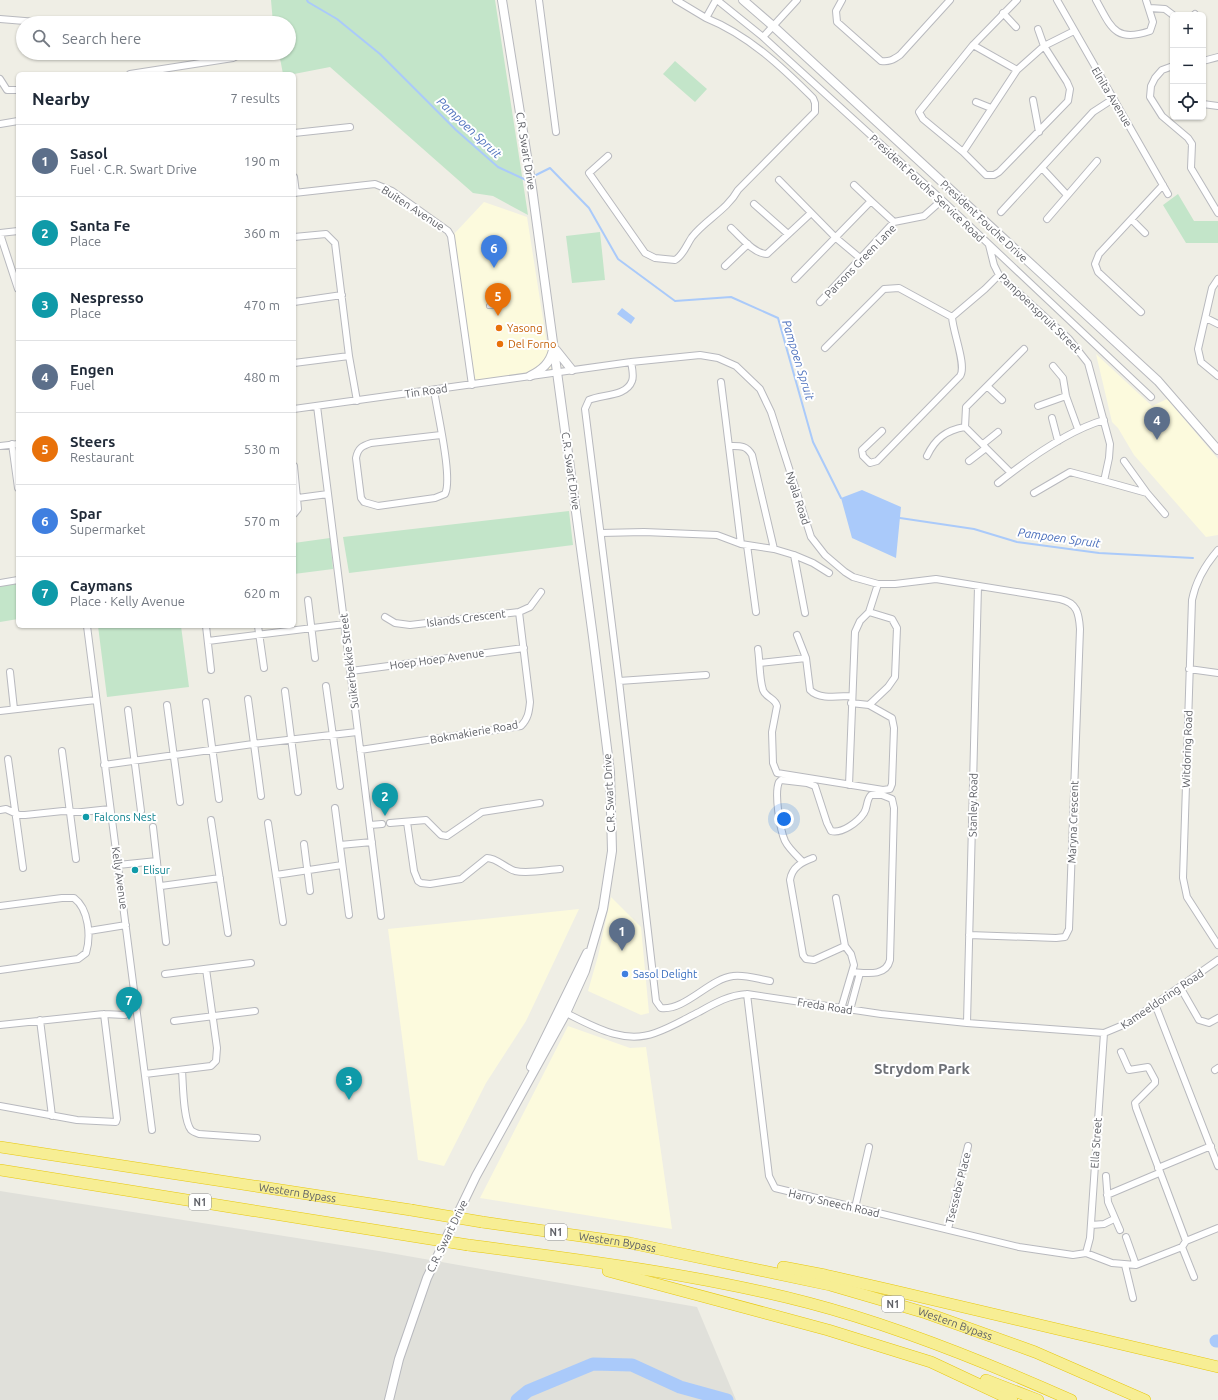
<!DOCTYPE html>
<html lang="en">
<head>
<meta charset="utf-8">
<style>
  body { margin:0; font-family:Ubuntu,sans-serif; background:#f2f2f3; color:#1f2937 }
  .controls { position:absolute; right:12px; top:12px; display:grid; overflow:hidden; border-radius:6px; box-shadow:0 1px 3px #0004 }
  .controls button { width:36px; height:36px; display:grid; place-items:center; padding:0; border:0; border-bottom:1px solid #e0e1e3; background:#fff; color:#1f2937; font:20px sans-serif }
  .you { position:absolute; left:784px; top:819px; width:14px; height:14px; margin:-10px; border:3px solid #fff; border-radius:50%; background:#1a73e8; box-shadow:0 0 0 6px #1a73e833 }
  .badge { display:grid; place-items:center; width:26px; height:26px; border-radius:50%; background:#7c3aed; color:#fff; font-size:13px; font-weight:700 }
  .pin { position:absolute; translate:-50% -33px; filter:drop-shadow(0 1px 2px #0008) }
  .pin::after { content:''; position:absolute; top:21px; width:14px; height:12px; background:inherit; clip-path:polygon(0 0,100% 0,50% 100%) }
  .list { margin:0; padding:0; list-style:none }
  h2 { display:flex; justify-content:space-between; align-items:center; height:52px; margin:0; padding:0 16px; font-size:17px }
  h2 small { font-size:13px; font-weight:400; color:#747a83 }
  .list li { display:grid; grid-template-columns:26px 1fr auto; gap:12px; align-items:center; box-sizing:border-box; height:72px; padding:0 16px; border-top:1px solid #e0e1e3 }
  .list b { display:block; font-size:15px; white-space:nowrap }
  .list p { margin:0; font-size:13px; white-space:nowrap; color:#747a83 }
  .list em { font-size:13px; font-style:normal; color:#747a83 }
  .icon { flex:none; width:22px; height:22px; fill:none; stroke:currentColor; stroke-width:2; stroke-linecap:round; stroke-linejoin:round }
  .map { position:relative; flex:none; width:1218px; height:1400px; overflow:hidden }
  .search { position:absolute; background:#fff; box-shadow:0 1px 3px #0004; left:16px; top:16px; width:280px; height:44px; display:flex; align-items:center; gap:10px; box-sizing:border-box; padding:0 14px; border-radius:22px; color:#747a83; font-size:15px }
  .panel { position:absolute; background:#fff; box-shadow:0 1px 3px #0004; left:16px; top:72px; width:280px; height:556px; border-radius:6px }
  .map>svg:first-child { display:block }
  .commercial { fill:#fcfadd }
  .industrial { fill:#e0e0da }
  .green { fill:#c3e5c9 }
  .water { fill:#aacafa }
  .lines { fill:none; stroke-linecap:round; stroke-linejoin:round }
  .stream { stroke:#aacafa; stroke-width:2 }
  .river { stroke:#aacafa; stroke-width:13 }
  .pedestrian-casing { stroke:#b8b9be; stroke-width:6 }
  .minor-casing { stroke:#b8b9be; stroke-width:8 }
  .tertiary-casing { stroke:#b8b9be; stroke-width:10 }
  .motorway-casing { stroke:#e7c70d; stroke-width:12 }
  .pedestrian { stroke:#fff; stroke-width:4.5 }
  .minor { stroke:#fff; stroke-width:6 }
  .tertiary { stroke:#fff; stroke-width:8 }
  .motorway { stroke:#f7ee94; stroke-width:11 }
  .motorway-bridge-casing { stroke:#e7c70d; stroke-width:12; stroke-linecap:butt }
  .motorway-bridge { stroke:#f7ee94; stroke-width:11 }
  .food-dot { fill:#e8710a; stroke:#fff; stroke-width:1.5 }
  .culture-dot { fill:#0f9aa8; stroke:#fff; stroke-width:1.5 }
  .shop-dot { fill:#3f7fe0; stroke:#fff; stroke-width:1.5 }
  .labels { text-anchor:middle; stroke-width:4; stroke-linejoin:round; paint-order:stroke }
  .shield { fill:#fff; stroke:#8e8f93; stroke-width:1 }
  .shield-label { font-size:10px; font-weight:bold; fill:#5d5f65 }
  .street-label { font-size:11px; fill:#5d5f65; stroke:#fff }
  .food-label { font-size:11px; fill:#c56008; stroke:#fff; text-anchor:start }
  .culture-label { font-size:11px; fill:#0d838f; stroke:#fff; text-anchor:start }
  .shop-label { font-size:11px; fill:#366cbe; stroke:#fff; text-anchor:start }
  .water-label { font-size:12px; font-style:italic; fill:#4d71bd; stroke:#fff }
  .district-label { font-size:15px; font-weight:bold; fill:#6e7177; stroke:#fff }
</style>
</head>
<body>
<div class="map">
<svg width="1218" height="1400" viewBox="0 0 1218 1400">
  <rect width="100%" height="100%" fill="#efeee5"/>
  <path class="commercial" d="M484 202 527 217 551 370 475 381 454 234Z
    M1096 354 1152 406 1167 399 1218 459V535L1206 537 1134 455 1118 428 1112 422Z
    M611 897 641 927 649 1013 641 1015 588 991 598 956Z
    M579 909 526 1021 486 1083 444 1166 418 1160 388 929Z
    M568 1026 630 1048 646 1047 672 1229 480 1198Z"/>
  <path class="industrial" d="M0 1191 379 1251 697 1307 736 1400H0Z"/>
  <path class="green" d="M271 0H495L528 215 493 196 473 193 330 67 294 74H283L279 53H289V23H273Z
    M675 61 707 89 695 102 663 74Z
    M1178 194 1194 221H1218V243H1186L1163 205Z
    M600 232 605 280 572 283 566 236Z
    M569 511 573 545 349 573 343 537Z
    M330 538 333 569 294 574V543Z
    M18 578V619L0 622V581Z
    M98 626H181L189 687 107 697Z"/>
  <path class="water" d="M622 308 635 318 631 324 617 314Z
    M862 490 901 507 896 558 852 538 841 498Z"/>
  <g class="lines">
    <path class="stream" d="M307 0 308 2 337 19 380 54 456 130 498 167 526 180 528 179
      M532 177 550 168 589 208 618 259 675 301 731 297 778 318 813 442 841 498
      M900 518 974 529 1017 542 1099 553 1193 558"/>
    <path class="river" d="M1216 1341H1218
      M517 1400 528 1391 593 1364 632 1365 680 1387 727 1400"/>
    <defs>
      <path id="pedestrian" d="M489 306 501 305"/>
      <path id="minor" d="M539 0 556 132
        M676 0 706 18 716 0
        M717 0 763 37 942 200 1151 397
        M842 0 836 11 837 22 881 61C889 62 893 60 900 55L950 0
        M1017 0 973 45 919 112 923 119 963 152 986 175H994L999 172 1068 101 1070 89 1067 82 1044 46 1074 31
        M1057 0 1168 194
        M1096 0C1111 27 1115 43 1150 31L1153 22 1146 0
        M1150 8 1165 9 1173 15
        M1003 13 1016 27
        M1194 15 1195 14
        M0 19 49 23
        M763 37 797 0
        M973 45 1017 70 1044 46 1038 29
        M1203 61 1218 57
        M1173 66 1162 70 1155 78 1151 86 1150 97 1162 116 1188 138 1192 144 1191 168 1218 213
        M130 74 233 58 237 56 238 53
        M0 79 7 90H18
        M1033 100 1039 132
        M976 102 991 108
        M1203 104 1218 106
        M0 124 18 121
        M294 133 350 127
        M963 152 1017 70
        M608 156 589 173 645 253 655 258 675 260C683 256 687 244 692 237 705 220 727 210 738 190L815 112V103L813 98C781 66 748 35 706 18
        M1042 168 1067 195
        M294 177 296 193
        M779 180 836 238 860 258
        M854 185 871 201
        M294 193 375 184 392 191 448 231 451 236 472 385
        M754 204 788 234
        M1001 212 1093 112 1113 99
        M1047 219 1097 161
        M1132 220 1145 233
        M731 228C740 236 754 254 767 254L811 213
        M0 233 18 231
        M0 234 18 289
        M294 237 326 234 335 243 349 356 294 363
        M989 245 994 265 999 275 1069 339 1088 363 1110 444 1109 458 1104 481 1070 472 1034 493
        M725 266 748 244
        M795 279 871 201 894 222
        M1218 279 1212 288 1198 349 1201 362 1218 376
        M294 302 342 295
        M820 302 894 222 924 216 942 200
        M1141 312 1098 272 1095 264 1099 254 1163 185
        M1206 318 1218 324
        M825 348 884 289 899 288 952 317
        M349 356 357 401
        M631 362C632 367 634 376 632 381 626 397 602 394 589 400L585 409 619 681 656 1001 661 1008C685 1011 709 979 733 976 744 974 758 979 770 981
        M1053 366 1063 378 1066 396 1078 429
        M721 382 741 544
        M987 386 1002 400
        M434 390C437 412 453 478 445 494L435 498 378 506 364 502 361 498 356 458C358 448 362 446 371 443L441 435
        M317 406 381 916
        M1038 406 1066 396
        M294 409 631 362 700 355 718 358 736 366 760 389 771 412 811 537 825 555 845 572 853 577 878 584H895L936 579 1060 599C1077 603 1079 613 1080 629L1069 929 1065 937 1056 938 969 935
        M1052 418 1058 441
        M882 431 862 450 863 456 870 463 877 461 960 376C967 366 953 333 952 317L985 289 999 275
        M12 444 18 488
        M983 444 998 432
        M0 446 18 444
        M730 446C740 446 746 445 752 455L774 549
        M927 456C935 439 946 430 965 427
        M969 461 986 448
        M1124 461 1147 493
        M294 466 298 509 294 514
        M1011 473 965 427 966 407 1024 349
        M1104 481 1147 493 1165 514
        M998 483C1027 460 1069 430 1104 420
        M298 498 328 494
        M601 533 644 532 717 535 741 544 774 549 794 555 813 563 829 573
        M747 545 756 612
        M1218 550C1205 565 1196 580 1192 600L1183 878 1187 897 1218 945
        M794 555 805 613
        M0 583 18 580
        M308 600 315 658
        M385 617 395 623 410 625 519 612 530 607 541 592
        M87 626 152 1130
        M206 626 211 670
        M258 626 264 668
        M797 635 806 658 810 690C819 700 840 696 852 696
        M208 641 345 624
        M758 649C760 662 759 677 763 690 766 698 775 698 777 706L772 732 773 763 777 773 883 790 890 789 892 784 894 728 892 718 869 705 851 703
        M760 663 806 658
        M1189 669 1218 673
        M351 671 524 648
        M10 672 14 709
        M619 681 706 675
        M326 686 340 786
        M285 691 298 792
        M248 699 261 796
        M206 702 219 799
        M167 705 180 802
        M869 705 888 687 895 677 897 628 892 619 869 612
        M128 710 141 811
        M0 711 96 700
        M360 750 521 726C528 719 529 712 530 702L519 612
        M62 751 76 859
        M8 759 23 868
        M104 765 253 744 357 732
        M849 785 855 632 860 621 869 612 878 584
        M335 808 349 915
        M0 810 6 809 19 815H25L63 811 82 812 110 809
        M211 820 228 933
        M407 822 414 871 418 881 421 883 430 884 461 879 487 858C497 858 505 868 515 871 528 874 546 870 560 869
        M268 823 283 922
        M390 823 426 820 441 835 447 836 482 812 540 803
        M370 825 382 824
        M153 827 166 942
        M304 844 310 891
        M340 845 372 842
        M813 858C802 862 792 867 790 880L803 955 806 959 814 960 845 946
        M803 862C796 855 789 849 785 841 780 830 774 793 779 782L781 780 807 783 815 786 827 823 831 831C842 834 858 822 864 813 868 807 866 800 871 795H882L892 799 894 808 890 960C886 977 866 973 852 972
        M118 865 157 861
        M276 875 342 865
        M161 886 220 878
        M836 898 845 946 851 954 854 965 841 1009
        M0 906 62 898H74C89 909 91 937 86 953L78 959 0 970
        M89 931 126 925
        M165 974 251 963
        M1180 987 1199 1020 1209 1023 1218 1018
        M747 994 769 1176 775 1188 1019 1247 1073 1255 1086 1253
        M1155 1004 1218 1166
        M850 1010 860 973
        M562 1011C591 1025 622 1045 655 1033 670 1028 685 1019 699 1012 715 1003 729 995 747 994L881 1014 967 1023 1104 1033 1128 1023 1218 960
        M40 1020 52 1116
        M174 1021 255 1011
        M967 1023 978 586
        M0 1025 104 1014 125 1015
        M1121 1052 1129 1070 1148 1067 1155 1080V1083L1135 1103 1136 1108 1186 1241
        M182 1070C183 1083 183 1120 191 1130 193 1132 196 1133 199 1134L257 1138
        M1215 1070 1218 1068
        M145 1074 211 1066 216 1061 217 1048 206 969
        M0 1106 77 1120 116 1122 117 1119 104 1014
        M1158 1168 1211 1146
        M1106 1176 1108 1202 1120 1230
        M1107 1195 1159 1173
        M855 1208 869 1147
        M1091 1225 1104 1224 1114 1219
        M948 1229 968 1146
        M1126 1237 1136 1265
        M1182 1247 1194 1277
        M1086 1253 1090 1238 1104 1033
        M1086 1253 1112 1263 1136 1265 1182 1247 1186 1241 1218 1228
        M1125 1265 1133 1298"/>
      <path id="tertiary" d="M743 0 773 26 1158 381 1218 450
        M556 350 572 370
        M530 376C542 370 550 363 553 350
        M531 1067 587 953
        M389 1400 399 1359 427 1278 476 1176 566 1013 585 971 603 909 612 851 610 772 593 637 532 188 502 0"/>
      <g id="motorway">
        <path id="s1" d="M0 1147 411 1210"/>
        <path d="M0 1170 399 1234"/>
        <path id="s2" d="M482 1222 630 1243 830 1285 926 1313 1035 1352 1145 1400"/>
        <path d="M468 1245C582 1260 697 1274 809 1303 897 1326 988 1363 1071 1400"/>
        <path d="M783 1267 825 1275 891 1290 1218 1367"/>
        <path d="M608 1271 828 1330 931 1362 1012 1400"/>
        <path d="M986 1380 1038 1400"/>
      </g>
    </defs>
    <use href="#pedestrian" class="pedestrian-casing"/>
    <use href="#minor" class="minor-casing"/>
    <use href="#tertiary" class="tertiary-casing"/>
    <use href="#motorway" class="motorway-casing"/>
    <use href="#pedestrian" class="pedestrian"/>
    <use href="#minor" class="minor"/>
    <use href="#tertiary" class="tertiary"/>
    <use href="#motorway" class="motorway"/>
    <defs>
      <path id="motorway-bridge" d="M411 1210 482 1222
        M399 1234 468 1245"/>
    </defs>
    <use href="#motorway-bridge" class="motorway-bridge-casing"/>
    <use href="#motorway-bridge" class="motorway-bridge"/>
  </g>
  <g class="food-dot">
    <circle cx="499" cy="328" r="4"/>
    <circle cx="500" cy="344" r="4"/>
  </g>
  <g class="culture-dot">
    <circle cx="86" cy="817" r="4"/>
    <circle cx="135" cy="870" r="4"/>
  </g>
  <circle class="shop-dot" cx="625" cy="974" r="4"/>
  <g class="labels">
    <g class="shield">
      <rect x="189" y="1194" width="22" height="16" rx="3"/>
      <rect x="545" y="1224" width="22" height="16" rx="3"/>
      <rect x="882" y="1296" width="22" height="16" rx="3"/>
    </g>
    <g class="shield-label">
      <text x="200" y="1206">N1</text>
      <text x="556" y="1236">N1</text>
      <text x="893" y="1308">N1</text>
    </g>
    <g class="street-label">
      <text transform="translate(1112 97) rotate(59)" y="4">Elnita Avenue</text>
      <text transform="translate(526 151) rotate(81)" y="4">C.R. Swart Drive</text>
      <text transform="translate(927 188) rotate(43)" y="4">President Fouche Service Road</text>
      <text transform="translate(413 208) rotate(33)" y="4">Buiten Avenue</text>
      <text transform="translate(984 221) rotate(43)" y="4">President Fouche Drive</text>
      <text transform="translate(860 261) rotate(-46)" y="4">Parsons Green Lane</text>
      <text transform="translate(1040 313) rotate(44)" y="4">Pampoenspruit Street</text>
      <text transform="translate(426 391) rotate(-8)" y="4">Tin Road</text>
      <text transform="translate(571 471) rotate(82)" y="4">C.R. Swart Drive</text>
      <text transform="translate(798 498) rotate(72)" y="4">Nyala Road</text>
      <text transform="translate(466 618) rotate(-7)" y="4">Islands Crescent</text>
      <text transform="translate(437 659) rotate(-8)" y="4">Hoep Hoep Avenue</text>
      <text transform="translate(349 661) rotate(-97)" y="4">Suikerbekkie Street</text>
      <text transform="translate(474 732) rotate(-10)" y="4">Bokmakierie Road</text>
      <text transform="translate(1187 749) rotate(-88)" y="4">Witdoring Road</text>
      <text transform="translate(609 793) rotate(-93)" y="4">C.R. Swart Drive</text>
      <text transform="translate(973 805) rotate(-89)" y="4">Stanley Road</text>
      <text transform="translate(1073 822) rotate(-88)" y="4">Maryna Crescent</text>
      <text transform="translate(120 878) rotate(82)" y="4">Kelly Avenue</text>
      <text transform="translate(1162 999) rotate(-34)" y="4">Kameeldoring Road</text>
      <text transform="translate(825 1006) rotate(9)" y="4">Freda Road</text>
      <text transform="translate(1096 1143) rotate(-86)" y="4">Ella Street</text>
      <text transform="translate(958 1188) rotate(-76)" y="4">Tsessebe Place</text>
      <text dy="4" stroke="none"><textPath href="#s1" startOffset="301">Western Bypass</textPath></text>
      <text transform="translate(834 1203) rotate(13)" y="4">Harry Sneech Road</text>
      <text transform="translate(447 1236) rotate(-64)" y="4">C.R. Swart Drive</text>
      <text dy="4" stroke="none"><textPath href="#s2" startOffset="137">Western Bypass</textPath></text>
      <text dy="4" stroke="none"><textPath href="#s2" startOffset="485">Western Bypass</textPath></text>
    </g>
    <g class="food-label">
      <text x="507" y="332">Yasong</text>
      <text x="508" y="348">Del Forno</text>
    </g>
    <g class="culture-label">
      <text x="94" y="821">Falcons Nest</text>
      <text x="143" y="874">Elisur</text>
    </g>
    <g class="shop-label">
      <text x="633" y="978">Sasol Delight</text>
    </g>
    <g class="water-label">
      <text transform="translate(469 128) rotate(43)" y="4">Pampoen Spruit</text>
      <text transform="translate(798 360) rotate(73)" y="4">Pampoen Spruit</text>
      <text transform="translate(1059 538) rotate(8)" y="4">Pampoen Spruit</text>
    </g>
    <g class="district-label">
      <text x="922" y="1074">Strydom Park</text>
    </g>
  </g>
</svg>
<div class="controls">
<button>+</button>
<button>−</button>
<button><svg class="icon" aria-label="locate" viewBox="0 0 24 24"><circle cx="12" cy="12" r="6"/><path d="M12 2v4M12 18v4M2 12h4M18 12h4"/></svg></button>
</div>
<div class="you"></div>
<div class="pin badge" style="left:622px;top:951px;background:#5c6f8a">1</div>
<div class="pin badge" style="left:385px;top:816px;background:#0f9aa8">2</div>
<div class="pin badge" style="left:349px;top:1100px;background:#0f9aa8">3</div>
<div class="pin badge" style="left:1157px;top:440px;background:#5c6f8a">4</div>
<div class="pin badge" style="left:498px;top:316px;background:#e8710a">5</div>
<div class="pin badge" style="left:494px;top:268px;background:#3f7fe0">6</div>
<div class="pin badge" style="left:129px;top:1020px;background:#0f9aa8">7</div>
<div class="search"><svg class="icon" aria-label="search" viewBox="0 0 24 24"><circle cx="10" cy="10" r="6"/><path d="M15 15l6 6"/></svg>Search here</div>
<section class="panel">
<h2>Nearby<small>7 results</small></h2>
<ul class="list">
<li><span class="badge" style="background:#5c6f8a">1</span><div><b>Sasol</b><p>Fuel · C.R. Swart Drive</p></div><em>190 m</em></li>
<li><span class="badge" style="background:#0f9aa8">2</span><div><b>Santa Fe</b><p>Place</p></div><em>360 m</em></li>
<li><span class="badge" style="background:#0f9aa8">3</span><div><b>Nespresso</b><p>Place</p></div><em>470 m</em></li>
<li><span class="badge" style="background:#5c6f8a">4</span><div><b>Engen</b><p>Fuel</p></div><em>480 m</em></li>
<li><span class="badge" style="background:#e8710a">5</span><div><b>Steers</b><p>Restaurant</p></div><em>530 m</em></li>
<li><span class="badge" style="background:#3f7fe0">6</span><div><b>Spar</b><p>Supermarket</p></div><em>570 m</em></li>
<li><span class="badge" style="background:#0f9aa8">7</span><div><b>Caymans</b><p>Place · Kelly Avenue</p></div><em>620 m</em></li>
</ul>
</section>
</div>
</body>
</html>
